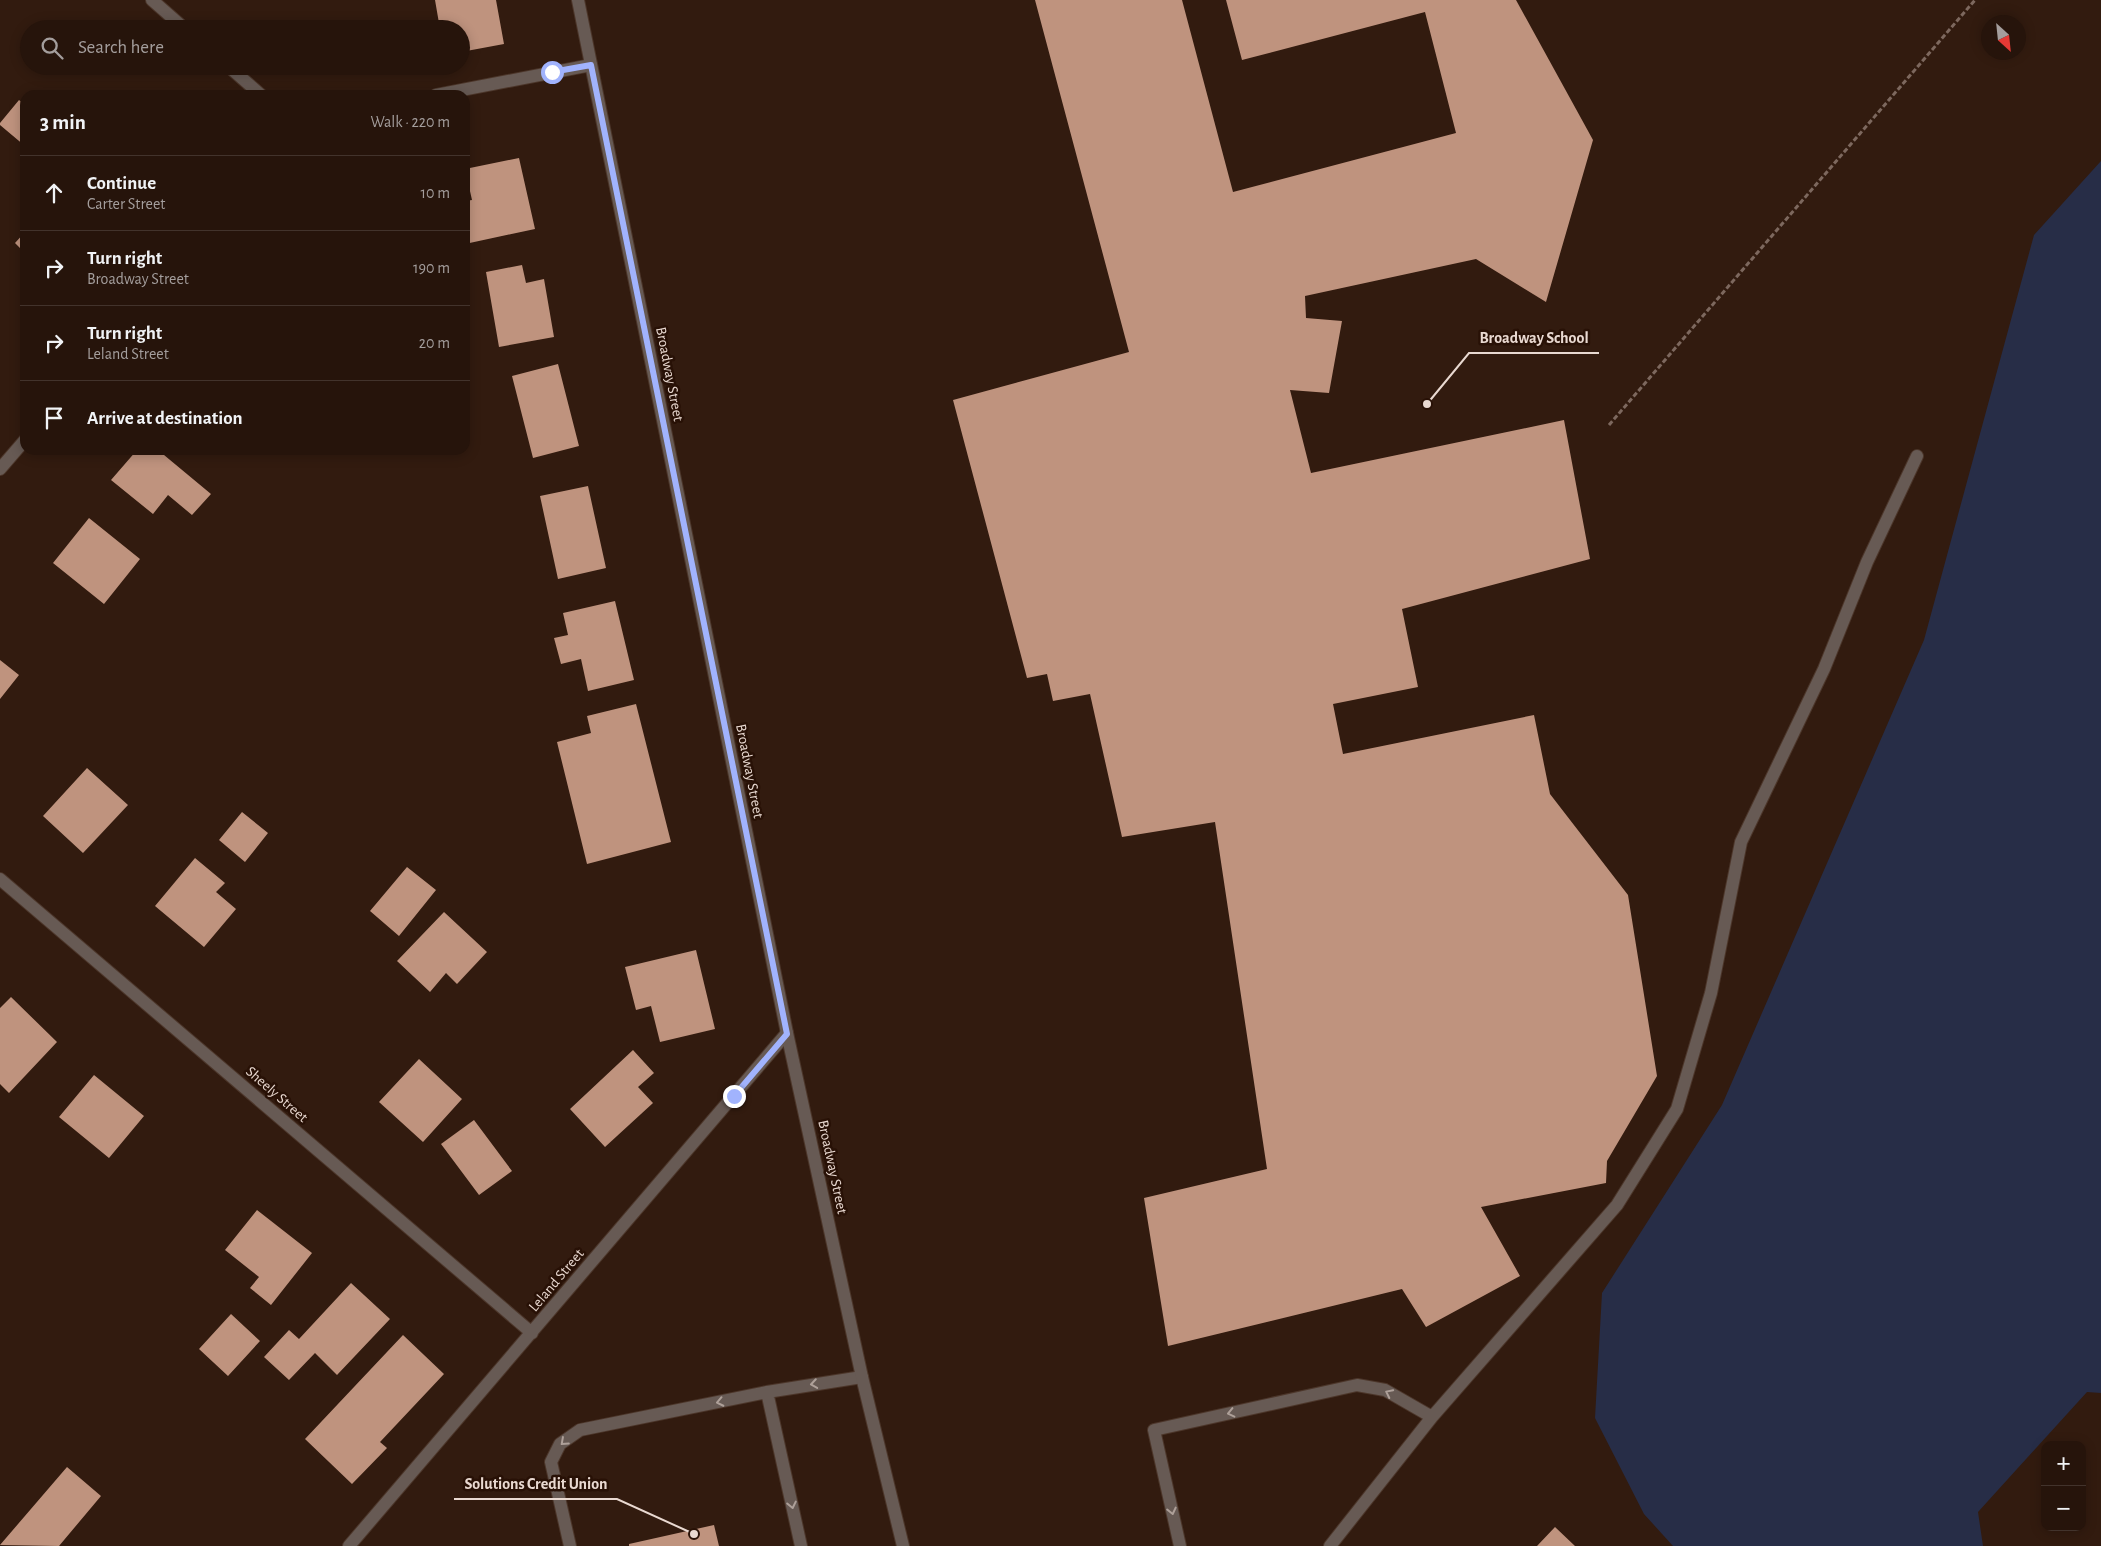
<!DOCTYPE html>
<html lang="en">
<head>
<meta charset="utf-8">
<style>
  body { margin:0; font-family:"Alegreya Sans",sans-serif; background:#2e1d14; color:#f1f3f6 }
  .controls { position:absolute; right:15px; bottom:15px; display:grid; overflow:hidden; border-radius:10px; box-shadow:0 2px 12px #0003 }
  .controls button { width:45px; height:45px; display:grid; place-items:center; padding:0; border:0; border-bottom:1px solid #42332c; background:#26140b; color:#f1f3f6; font:25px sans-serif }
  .compass { position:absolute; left:1981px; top:15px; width:45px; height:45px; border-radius:50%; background:#26140b; box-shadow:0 2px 12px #0003; rotate:153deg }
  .stop { position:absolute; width:15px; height:15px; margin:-11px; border:4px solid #a1b3fd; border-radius:50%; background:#fff }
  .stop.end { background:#a1b3fd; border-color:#fff; box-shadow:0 1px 5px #0008 }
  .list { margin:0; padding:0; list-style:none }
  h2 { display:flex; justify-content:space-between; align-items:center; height:65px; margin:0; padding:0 20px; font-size:21px }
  h2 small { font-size:16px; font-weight:400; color:#a49e9d }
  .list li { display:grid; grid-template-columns:32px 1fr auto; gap:15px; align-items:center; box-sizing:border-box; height:75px; padding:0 20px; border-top:1px solid #42332c }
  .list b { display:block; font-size:19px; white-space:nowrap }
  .list p { margin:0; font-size:16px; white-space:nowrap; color:#a49e9d }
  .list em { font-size:16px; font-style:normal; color:#a49e9d }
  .icon { flex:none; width:28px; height:28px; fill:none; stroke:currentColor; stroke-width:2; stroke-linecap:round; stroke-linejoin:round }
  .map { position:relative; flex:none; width:2101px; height:1546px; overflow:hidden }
  .search { position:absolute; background:#26140b; box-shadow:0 2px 12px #0003; left:20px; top:20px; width:450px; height:55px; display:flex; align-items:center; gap:12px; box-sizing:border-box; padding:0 18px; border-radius:28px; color:#a49e9d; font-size:19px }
  .panel { position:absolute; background:#26140b; box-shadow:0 2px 12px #0003; left:20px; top:90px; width:450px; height:365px; border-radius:15px }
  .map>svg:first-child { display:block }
  .green { fill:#272d47 }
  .building { fill:#bf937e }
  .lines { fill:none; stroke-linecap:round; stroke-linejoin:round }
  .service-casing { stroke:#4c362a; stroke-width:14 }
  .minor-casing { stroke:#4c362a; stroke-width:14 }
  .tertiary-casing { stroke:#4c362a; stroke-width:14 }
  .path { stroke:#7d685e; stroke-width:3; stroke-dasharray:5 2.5; stroke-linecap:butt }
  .service { stroke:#675a54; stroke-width:12 }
  .minor { stroke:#675a54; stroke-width:12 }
  .tertiary { stroke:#675a54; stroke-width:12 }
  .oneway { stroke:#aea099 }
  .route { stroke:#a1b3fd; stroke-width:6 }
  .labels { text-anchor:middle; stroke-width:5; stroke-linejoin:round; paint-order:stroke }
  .street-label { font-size:15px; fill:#e9d9d1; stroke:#281106 }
  .leader { fill:none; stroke:#e9d9d1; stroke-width:2 }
  .callout-dot { fill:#e9d9d1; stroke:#281106; stroke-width:2 }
  .callout-label { font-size:16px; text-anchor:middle; font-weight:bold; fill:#e9d9d1; stroke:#281106; stroke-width:5; stroke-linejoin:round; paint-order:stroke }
</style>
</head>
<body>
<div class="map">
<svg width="2101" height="1546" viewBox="0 0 2101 1546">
  <rect width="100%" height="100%" fill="#321b0f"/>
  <path class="green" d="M2101 161V1393L2087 1392 1978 1512 1983 1546H1673L1644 1514 1595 1418 1602 1293 1722 1105 1924 640 2034 235Z"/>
  <path class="building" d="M435 0H496L504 44 461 52V29H440Z
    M1035 0H1182L1233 192 1456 133 1425 12 1242 60 1226 0H1516L1593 140 1546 302 1476 259 1305 296 1306 318 1342 321 1329 393 1290 390 1311 473 1564 420 1590 559 1402 609 1418 687 1333 704 1343 754 1534 715 1550 794 1628 895 1657 1076 1607 1161 1606 1183 1481 1207 1520 1276 1426 1327 1402 1289 1168 1346 1144 1198 1267 1169 1215 822 1122 837 1090 694 1053 701 1047 674 1027 678 953 400 1129 352Z
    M19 100 25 105V146L0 125V123Z
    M519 158 535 229 465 244V201L472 200 465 169Z
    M25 232V253L15 243Z
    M522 265 526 283 544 279 554 337 499 347 486 272Z
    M558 364 579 446 533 458 512 376Z
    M137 450H158L211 494 192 515 168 495 153 514 111 480Z
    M588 486 606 568 558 579 540 496Z
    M89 518 140 559 104 604 53 563Z
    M615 601 634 680 588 691 581 659 561 664 554 638 568 635 563 613Z
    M0 660 19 675 0 699Z
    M636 704 671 842 587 864 557 742 591 733 587 716Z
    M87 768 128 805 83 853 43 816Z
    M242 812 268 833 245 862 219 840Z
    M195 858 225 883 216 892 236 909 204 947 155 906Z
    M407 867 436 890 399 936 370 911Z
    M444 912 487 952 457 984 446 973 430 992 397 961Z
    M696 950 715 1029 660 1042 651 1006 636 1010 625 967Z
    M11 997 57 1042 9 1093 0 1084V1008Z
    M633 1050 654 1073 638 1087 653 1103 605 1147 570 1109Z
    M419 1059 462 1099 423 1142 379 1102Z
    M94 1075 144 1116 109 1158 59 1117Z
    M474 1120 512 1171 479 1195 441 1144Z
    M257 1210 312 1253 271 1305 250 1288 259 1277 225 1250Z
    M351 1283 390 1319 337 1375 315 1353 289 1380 264 1357 289 1330 299 1339Z
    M231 1314 260 1341 228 1376 199 1349Z
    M403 1335 444 1374 380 1442 387 1448 352 1484 305 1439Z
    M67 1467 101 1496 59 1546 0 1545Z
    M714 1525 719 1546H629V1544Z
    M1555 1527 1575 1546H1537Z"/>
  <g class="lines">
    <defs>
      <path id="service" d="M570 1546 551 1462 560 1444 580 1430 767 1392
        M801 1546 767 1392 862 1377
        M1180 1546 1154 1430 1357 1385 1385 1390 1432 1417
        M1330 1546 1432 1417 1617 1205 1677 1109 1711 993 1741 842 1824 669 1867 562 1917 456"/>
      <path id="minor" d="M152 0 185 29
        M228 66 261 95
        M436 95 591 65
        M0 469 25 440
        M0 879 532 1333
        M349 1546 787 1033"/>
      <path id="tertiary" d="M578 0 787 1033 862 1377 903 1546"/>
    </defs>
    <use href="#service" class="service-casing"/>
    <use href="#minor" class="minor-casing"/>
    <use href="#tertiary" class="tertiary-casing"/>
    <path class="path" d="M1609 425 1975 0"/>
    <use href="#service" class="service"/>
    <use href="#minor" class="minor"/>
    <use href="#tertiary" class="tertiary"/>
  </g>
  <defs><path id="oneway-chevron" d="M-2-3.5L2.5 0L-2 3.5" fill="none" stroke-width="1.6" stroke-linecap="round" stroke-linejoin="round" transform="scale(1.25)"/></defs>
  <g class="oneway">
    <use href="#oneway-chevron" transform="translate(814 1384) rotate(171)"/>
    <use href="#oneway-chevron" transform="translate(1389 1393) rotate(-154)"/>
    <use href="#oneway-chevron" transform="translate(720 1402) rotate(168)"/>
    <use href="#oneway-chevron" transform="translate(1231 1413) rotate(167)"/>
    <use href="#oneway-chevron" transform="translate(564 1442) rotate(138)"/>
    <use href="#oneway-chevron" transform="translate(792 1505) rotate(78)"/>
    <use href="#oneway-chevron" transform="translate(1172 1511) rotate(77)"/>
  </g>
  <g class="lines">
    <path class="route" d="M552 72 591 65 787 1034 734 1096"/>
  </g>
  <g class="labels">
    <g class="street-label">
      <text transform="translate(670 374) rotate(79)" y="5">Broadway Street</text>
      <text transform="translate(750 771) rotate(79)" y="5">Broadway Street</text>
      <text transform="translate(277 1094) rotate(41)" y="5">Sheely Street</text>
      <text transform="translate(833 1167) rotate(78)" y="5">Broadway Street</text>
      <text transform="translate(556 1280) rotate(-50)" y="5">Leland Street</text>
    </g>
  </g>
  <path class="leader" d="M1427 404L1469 353H1599M694 1534L617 1499H454"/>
  <g class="callout-dot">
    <circle cx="1427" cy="404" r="5"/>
    <circle cx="694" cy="1534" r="5"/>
  </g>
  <g class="callout-label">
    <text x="1534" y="343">Broadway School</text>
    <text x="536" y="1489">Solutions Credit Union</text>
  </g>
</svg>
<div class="controls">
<button>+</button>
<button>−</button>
</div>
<svg class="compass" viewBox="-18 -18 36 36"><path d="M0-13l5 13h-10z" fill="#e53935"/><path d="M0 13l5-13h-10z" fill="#a49e9d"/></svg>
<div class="stop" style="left:552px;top:72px"></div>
<div class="stop end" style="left:734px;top:1096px"></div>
<div class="search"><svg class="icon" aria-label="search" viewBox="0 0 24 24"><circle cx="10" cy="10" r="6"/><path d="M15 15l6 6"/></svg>Search here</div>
<section class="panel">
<h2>3 min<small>Walk · 220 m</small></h2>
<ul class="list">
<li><svg class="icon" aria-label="ahead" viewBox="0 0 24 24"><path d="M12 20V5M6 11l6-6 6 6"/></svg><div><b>Continue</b><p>Carter Street</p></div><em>10 m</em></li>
<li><svg class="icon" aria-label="right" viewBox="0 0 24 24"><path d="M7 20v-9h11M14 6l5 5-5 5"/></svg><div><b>Turn right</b><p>Broadway Street</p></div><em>190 m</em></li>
<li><svg class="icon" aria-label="right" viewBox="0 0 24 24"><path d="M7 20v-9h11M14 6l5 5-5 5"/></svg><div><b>Turn right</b><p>Leland Street</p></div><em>20 m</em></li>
<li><svg class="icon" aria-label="arrive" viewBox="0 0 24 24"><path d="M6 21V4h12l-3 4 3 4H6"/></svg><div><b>Arrive at destination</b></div></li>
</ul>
</section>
</div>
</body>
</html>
